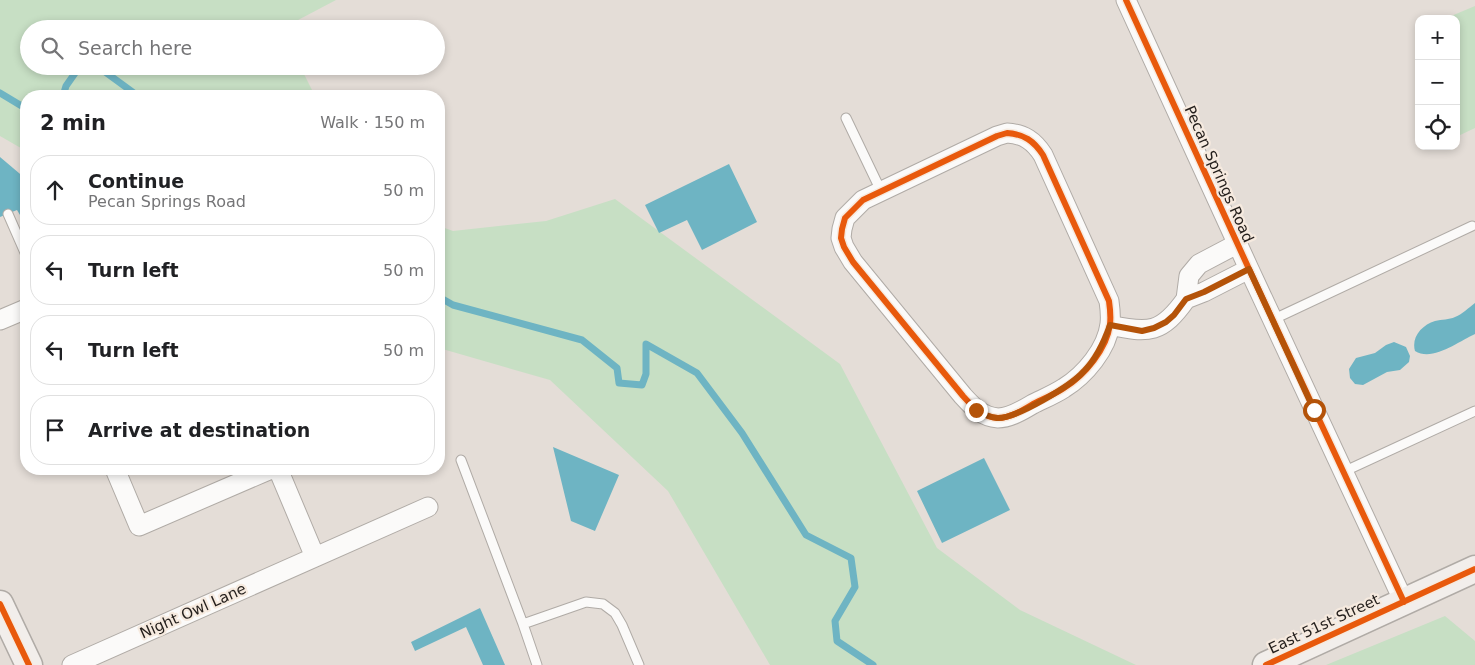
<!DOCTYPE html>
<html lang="en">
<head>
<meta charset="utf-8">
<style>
  body { margin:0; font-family:"DejaVu Sans",sans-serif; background:#f2f2f2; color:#202124 }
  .controls { position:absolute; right:15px; top:15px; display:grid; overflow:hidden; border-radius:10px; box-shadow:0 2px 8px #0003 }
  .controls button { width:45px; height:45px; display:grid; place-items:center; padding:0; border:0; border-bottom:1px solid #e0e0e0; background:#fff; color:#202124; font:25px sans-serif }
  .stop { position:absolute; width:15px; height:15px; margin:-11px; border:4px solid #b45309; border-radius:50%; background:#fff }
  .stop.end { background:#b45309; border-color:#fff; box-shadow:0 1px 5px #0008 }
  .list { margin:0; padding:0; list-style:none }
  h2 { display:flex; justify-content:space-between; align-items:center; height:65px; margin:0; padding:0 20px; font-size:21px }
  h2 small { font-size:16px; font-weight:400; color:#757577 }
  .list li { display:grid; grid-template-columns:32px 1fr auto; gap:15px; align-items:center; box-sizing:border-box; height:70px; margin:0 10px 10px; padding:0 10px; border:1px solid #e0e0e0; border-radius:20px }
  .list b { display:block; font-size:19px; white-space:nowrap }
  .list p { margin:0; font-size:16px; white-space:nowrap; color:#757577 }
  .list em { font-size:16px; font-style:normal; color:#757577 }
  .icon { flex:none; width:28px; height:28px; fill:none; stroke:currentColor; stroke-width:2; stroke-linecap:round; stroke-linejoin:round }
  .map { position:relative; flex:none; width:1475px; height:665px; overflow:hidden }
  .search { position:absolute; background:#fff; box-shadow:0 2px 8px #0003; left:20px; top:20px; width:425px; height:55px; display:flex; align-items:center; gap:12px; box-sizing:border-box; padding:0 18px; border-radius:28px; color:#757577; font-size:19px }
  .panel { position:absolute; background:#fff; box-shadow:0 2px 8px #0003; left:20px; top:90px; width:425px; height:385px; border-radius:20px }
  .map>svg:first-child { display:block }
  .green { fill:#c7dfc4 }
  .water { fill:#6eb4c3 }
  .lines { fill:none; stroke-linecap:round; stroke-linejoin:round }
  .stream { stroke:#6eb4c3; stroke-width:7 }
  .lane-casing { stroke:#b0aba6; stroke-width:11 }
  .street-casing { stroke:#b0aba6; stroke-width:21 }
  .secondary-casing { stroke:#b0aba6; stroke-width:29 }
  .lane { stroke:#fbfaf9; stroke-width:9 }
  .street { stroke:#fbfaf9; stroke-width:19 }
  .secondary { stroke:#f2eeeb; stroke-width:26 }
  .cycleway-casing { stroke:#f6eadf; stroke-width:9 }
  .cycleway { stroke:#e8590c; stroke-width:6 }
  .route { stroke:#b45309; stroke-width:6 }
  .labels { text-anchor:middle; stroke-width:4.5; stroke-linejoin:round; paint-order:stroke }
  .street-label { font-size:15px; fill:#231e1b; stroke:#f6eadf }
</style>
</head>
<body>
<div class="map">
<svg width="1475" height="665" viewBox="0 0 1475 665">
  <rect width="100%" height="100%" fill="#e4ddd7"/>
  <path class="green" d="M0 0H336L281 29H29V66H300L315 96H26V151L0 136Z
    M1475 6V128L1456 137V19H1444Z
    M615 199 840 364 937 548 1020 610 1136 665H770L668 491 550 380 439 348V226L453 231 546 221Z
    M1445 616 1475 641V665H1326Z"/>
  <path class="water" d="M0 157 26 179V212L20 215 17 210 0 217Z
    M729 164 757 222 702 250 687 220 659 233 645 205Z
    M1475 303V334C1459 341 1433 362 1415 351 1411 337 1422 325 1435 321 1442 319 1449 320 1455 317 1463 314 1468 308 1475 303Z
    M1394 342 1406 347 1410 356 1409 362 1400 370 1387 372 1363 385 1355 384 1350 378 1349 369 1356 358 1375 353 1386 345Z
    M553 447 619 475 595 531 571 521Z
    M984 458 1010 510 942 543 917 491Z
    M480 608 505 665H483L466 627 415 651 411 642Z"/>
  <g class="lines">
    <path class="stream" d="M97 66 138 96
      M0 93 25 108 26 112
      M63 96 66 86 80 66
      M439 297 453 305 582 340 617 368 619 383 642 385 646 374V344L697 373 742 433 806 535 851 558 855 587 835 621 837 641 873 665"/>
    <defs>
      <path id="lane" d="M846 118 881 191
        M8 214 26 255
        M1272 320 1472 226
        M461 460 523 624
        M1343 472 1475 411
        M537 665 523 624 586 602 603 604 615 613 622 625 639 665"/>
      <path id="street" d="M1126 0 1249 269 1404 602
        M1007 133C1024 134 1034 141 1043 155L1109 301C1110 308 1111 316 1110 324 1107 349 1085 375 1064 388 1055 394 1043 399 1033 404 1023 410 1010 418 998 418 982 417 973 407 963 396L853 262 844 247 841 238 842 229 845 218 863 200 997 136Z
        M1237 244 1199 264 1189 276 1186 299 1204 292 1249 269
        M0 320 26 309
        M1110 325C1149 334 1162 333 1186 299
        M115 469 139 526 271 469
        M278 469 315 557
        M72 665 428 507"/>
      <path id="secondary" d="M0 604 29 665
        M1266 665 1475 569"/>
    </defs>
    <use href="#lane" class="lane-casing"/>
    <use href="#street" class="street-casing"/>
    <use href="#secondary" class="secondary-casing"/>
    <use href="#lane" class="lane"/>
    <use href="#street" class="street"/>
    <use href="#secondary" class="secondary"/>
    <defs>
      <path id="cycleway" d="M1126 0 1249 269 1404 602
        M1007 133C1024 134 1034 141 1043 155L1109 301C1110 308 1111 316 1110 324 1107 349 1085 375 1064 388 1055 394 1043 399 1033 404 1023 410 1010 418 998 418 982 417 973 407 963 396L853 262 844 247 841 238 842 229 845 218 863 200 997 136Z
        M0 604 29 665
        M1266 665 1475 569"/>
    </defs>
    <use href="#cycleway" class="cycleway-casing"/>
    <use href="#cycleway" class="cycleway"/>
  </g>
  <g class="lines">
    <path class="route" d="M976 410C983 414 989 417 997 418 1016 419 1072 385 1084 371 1097 358 1104 342 1110 325L1142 331 1154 328 1166 322 1174 315 1186 299 1204 292 1249 269 1314 410"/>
  </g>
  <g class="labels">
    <g class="street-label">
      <text transform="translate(1219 174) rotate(66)" y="5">Pecan Springs Road</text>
      <text transform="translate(193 611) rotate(-24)" y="5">Night Owl Lane</text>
      <text transform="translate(1324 624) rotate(-25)" y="5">East 51st Street</text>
    </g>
  </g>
</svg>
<div class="controls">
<button>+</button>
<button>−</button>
<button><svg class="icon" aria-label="locate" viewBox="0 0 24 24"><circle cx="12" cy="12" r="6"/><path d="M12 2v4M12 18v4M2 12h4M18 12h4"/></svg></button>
</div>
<div class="stop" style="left:1314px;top:410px"></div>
<div class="stop end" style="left:976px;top:410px"></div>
<div class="search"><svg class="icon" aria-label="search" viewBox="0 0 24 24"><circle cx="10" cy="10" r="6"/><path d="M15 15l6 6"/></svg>Search here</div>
<section class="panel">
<h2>2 min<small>Walk · 150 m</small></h2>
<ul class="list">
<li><svg class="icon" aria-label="ahead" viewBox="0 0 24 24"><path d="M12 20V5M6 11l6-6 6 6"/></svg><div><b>Continue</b><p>Pecan Springs Road</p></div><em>50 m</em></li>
<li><svg class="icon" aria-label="left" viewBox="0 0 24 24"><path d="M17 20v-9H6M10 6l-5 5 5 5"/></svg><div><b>Turn left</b></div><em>50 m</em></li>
<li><svg class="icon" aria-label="left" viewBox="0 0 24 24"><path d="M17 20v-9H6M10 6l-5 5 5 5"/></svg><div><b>Turn left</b></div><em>50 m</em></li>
<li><svg class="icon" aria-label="arrive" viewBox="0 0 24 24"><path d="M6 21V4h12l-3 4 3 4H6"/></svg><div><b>Arrive at destination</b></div></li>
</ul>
</section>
</div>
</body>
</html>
